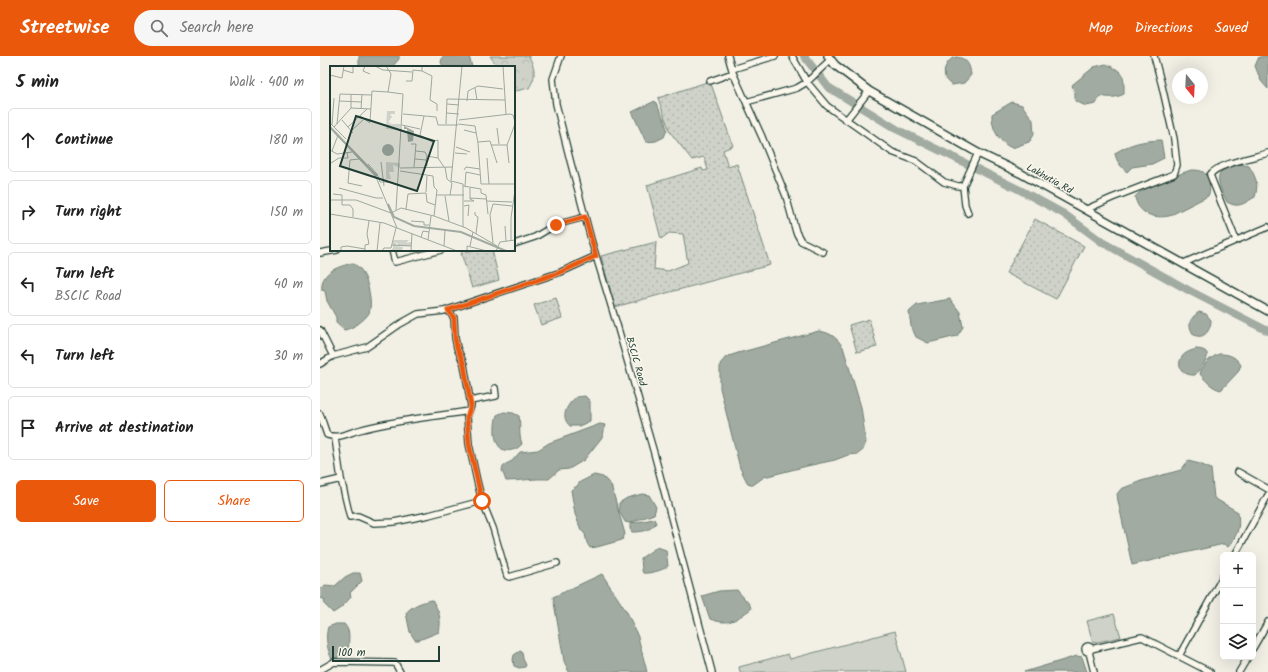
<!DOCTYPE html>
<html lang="en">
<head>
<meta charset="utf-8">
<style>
  body { margin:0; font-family:Kalam,sans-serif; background:#f6f6f6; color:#222 }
  .controls { position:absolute; right:12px; bottom:12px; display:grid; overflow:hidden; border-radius:6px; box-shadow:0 4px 16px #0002 }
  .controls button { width:36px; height:36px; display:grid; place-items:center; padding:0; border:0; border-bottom:1px solid #e0e0e0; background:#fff; color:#222; font:20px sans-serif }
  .compass { position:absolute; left:852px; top:12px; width:36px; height:36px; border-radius:50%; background:#fff; box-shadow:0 4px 16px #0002; rotate:162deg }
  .scale { position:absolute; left:12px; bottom:10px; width:108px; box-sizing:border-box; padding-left:4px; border:2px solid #1f3d34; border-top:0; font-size:11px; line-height:14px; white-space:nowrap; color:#1f3d34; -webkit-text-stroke:3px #fbf7ec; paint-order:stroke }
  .stop { position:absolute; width:12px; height:12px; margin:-9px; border:3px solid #ea580c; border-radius:50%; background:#fff }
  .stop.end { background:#ea580c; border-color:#fff; box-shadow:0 1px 4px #0008 }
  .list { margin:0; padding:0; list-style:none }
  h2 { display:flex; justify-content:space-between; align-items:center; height:52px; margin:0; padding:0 16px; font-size:17px }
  h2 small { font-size:13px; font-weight:400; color:#767676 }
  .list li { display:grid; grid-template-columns:26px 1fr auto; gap:12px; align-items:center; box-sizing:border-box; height:64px; margin:0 8px 8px; padding:0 8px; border:1px solid #e0e0e0; border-radius:6px }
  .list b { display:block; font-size:15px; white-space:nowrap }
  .list p { margin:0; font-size:13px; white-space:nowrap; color:#767676 }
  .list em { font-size:13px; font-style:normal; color:#767676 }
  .actions { display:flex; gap:8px; padding:12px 16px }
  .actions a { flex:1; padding:9px 0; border:1px solid #ea580c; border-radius:6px; text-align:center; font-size:14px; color:#ea580c }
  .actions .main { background:#ea580c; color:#fff }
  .icon { flex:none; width:22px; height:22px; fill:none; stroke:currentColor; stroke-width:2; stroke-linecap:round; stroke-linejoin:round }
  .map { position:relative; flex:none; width:948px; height:616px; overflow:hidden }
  header { display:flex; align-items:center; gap:24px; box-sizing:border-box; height:56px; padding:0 20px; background:#ea580c; color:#fff }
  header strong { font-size:19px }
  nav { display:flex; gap:22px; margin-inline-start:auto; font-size:14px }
  .search { width:280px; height:36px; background:#f6f6f6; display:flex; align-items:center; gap:10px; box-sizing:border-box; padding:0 14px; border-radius:22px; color:#767676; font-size:15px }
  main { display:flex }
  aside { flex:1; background:#fff }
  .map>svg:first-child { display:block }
  .green { fill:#cfd2c8; stroke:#77887e }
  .forest { fill:url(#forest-crowns); stroke:#77887e }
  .park { fill:url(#park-dots); stroke:#77887e }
  .water { fill:#a2aba1; stroke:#6e7f75 }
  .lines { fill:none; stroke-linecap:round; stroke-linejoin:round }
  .canal { stroke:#a2aba1; stroke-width:8 }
  .minor-casing { stroke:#1f3d34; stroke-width:8 }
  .tertiary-casing { stroke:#1f3d34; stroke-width:10 }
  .minor { stroke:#fbf7ec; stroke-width:5.5 }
  .tertiary { stroke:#fbf7ec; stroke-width:7 }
  .route { stroke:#ea580c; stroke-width:5 }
  .labels { text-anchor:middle; stroke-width:3; stroke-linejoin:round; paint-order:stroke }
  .street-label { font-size:10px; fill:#1f3d34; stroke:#fbf7ec }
  .inset-river { fill:none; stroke:#a2aba1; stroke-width:2 }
  .inset-road { fill:none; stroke:#9ea89e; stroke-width:1 }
  .view { fill:#1f3d34; fill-opacity:0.15; stroke:#1f3d34; stroke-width:2 }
  .inset-edge { fill:none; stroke:#1f3d34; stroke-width:2 }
</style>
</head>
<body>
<header>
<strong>Streetwise</strong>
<div class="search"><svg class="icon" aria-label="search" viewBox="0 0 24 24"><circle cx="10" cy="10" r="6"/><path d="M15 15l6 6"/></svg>Search here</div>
<nav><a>Map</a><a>Directions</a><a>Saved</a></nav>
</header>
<main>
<aside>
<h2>5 min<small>Walk · 400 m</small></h2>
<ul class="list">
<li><svg class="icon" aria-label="ahead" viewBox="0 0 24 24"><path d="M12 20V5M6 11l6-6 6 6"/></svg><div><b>Continue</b></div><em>180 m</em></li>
<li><svg class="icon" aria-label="right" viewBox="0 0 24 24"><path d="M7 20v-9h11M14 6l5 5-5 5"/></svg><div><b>Turn right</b></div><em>150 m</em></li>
<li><svg class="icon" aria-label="left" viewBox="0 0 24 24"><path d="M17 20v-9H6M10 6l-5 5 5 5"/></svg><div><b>Turn left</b><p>BSCIC Road</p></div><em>40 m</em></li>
<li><svg class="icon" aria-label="left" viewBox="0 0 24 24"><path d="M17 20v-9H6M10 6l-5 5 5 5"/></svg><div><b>Turn left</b></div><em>30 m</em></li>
<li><svg class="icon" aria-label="arrive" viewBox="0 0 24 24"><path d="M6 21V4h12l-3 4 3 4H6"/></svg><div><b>Arrive at destination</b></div></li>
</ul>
<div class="actions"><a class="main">Save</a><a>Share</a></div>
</aside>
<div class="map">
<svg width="948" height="616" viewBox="0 0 948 616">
  <defs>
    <pattern id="forest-crowns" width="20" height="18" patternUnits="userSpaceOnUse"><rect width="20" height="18" fill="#cfd2c8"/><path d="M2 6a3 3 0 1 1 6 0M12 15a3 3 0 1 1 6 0" fill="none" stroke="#b1b5ac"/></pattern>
    <pattern id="park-dots" width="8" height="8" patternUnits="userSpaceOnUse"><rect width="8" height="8" fill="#cfd2c8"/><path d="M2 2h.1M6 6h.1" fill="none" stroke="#b1b5ac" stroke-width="1.8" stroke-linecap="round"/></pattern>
  </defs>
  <rect width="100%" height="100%" fill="#f2f0e5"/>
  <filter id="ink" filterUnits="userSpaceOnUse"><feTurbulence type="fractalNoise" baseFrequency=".025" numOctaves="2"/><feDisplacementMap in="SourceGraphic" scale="8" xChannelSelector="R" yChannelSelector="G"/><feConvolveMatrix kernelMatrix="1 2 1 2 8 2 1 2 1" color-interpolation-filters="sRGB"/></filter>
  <g filter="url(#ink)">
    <path class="green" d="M794 558 801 581 773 587 767 565Z
      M575 575 586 616H420L419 611 468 598 470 603Z"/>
    <path class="forest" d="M170 0H209C215 14 217 18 209 32L196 35 194 32V11H178Z"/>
    <path class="park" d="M390 25 413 90 403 94 408 111 417 108 450 209 295 251 281 200 336 186 334 213 348 215 368 207 363 178 349 177 341 183 327 129 382 112 383 115 388 114 384 101 372 104 350 76 338 42Z
      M715 163 764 190 736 243 686 217Z
      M153 194H172L179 224 152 232 141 197Z
      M236 242 242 262 221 269 214 249Z
      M549 263 557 291 537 296 529 269Z"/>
    <path class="water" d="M39 0H79V3L72 11H39Z
      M123 0H149L152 11H123L121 6Z
      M948 0V33L941 25 935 10 939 1Z
      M636 1C647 2 650 9 651 19L644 27 632 29C619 23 624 4 636 1Z
      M786 8C805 17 804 17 804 38 796 42 790 42 780 40L776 48 766 50 755 45V37L752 29 774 11Z
      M335 45 344 63 347 74 344 81 336 85 326 86 312 56Z
      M692 46 702 49 713 64 714 79 709 86 692 92C679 87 671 72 672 58Z
      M841 84 844 102 832 108 812 111 807 116C801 111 796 105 795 97 811 87 822 85 841 84Z
      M919 108 929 110C936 122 939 127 935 141 924 147 919 153 907 146 897 126 891 113 919 108Z
      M871 114C874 114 878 114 881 115 889 117 892 133 888 140L849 160C834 163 818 158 815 141 821 132 859 118 871 114Z
      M32 207C37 210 41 212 43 218 48 225 53 249 49 257 45 264 32 273 24 274L16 267V261L7 245 5 235 2 234C0 215 19 211 32 207Z
      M630 243 640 256 643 271 637 280 608 287 596 281 591 270 589 256 597 249Z
      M879 256 886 258 891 264C891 274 884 284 874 279 867 269 869 263 879 256Z
      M499 275C511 277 516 281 523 291L541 351 546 386 543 394 538 398 528 399 515 404 487 410 444 421 433 429H430L427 426 420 412 400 332V308L406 301 418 297Z
      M876 293C899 294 881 311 875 319 864 320 855 311 862 301 865 296 871 295 876 293Z
      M899 298C909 298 915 300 921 309L918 316 901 334C892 332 886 325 880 318 882 309 891 301 899 298Z
      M265 340 270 345V365L259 370H250C239 360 248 348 256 341Z
      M184 356 193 357 199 360C201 372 198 376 202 388 199 391 197 393 192 394 173 399 173 371 177 359Z
      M280 368 285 369 283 380 264 404 249 413 239 414 229 423C214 422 201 425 186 425L182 414 184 409 192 405 200 396 218 394 229 387Z
      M868 405 880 408 891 413 894 442 918 456C920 473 918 478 908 491L904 488 812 509 798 445 797 438 801 433 821 425 861 414Z
      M274 419 283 421 291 429 305 478 302 484 277 491 270 492 267 487 265 478 261 474 255 458 251 434 257 430 260 426Z
      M322 438 329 439 336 451 334 458 309 467 305 466 299 455V447L307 442Z
      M334 463 336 467C330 475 322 476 312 476L310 473V468L311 467Z
      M337 491 346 494 348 510C344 514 329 518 323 517L322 514 321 502Z
      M33 517H40L42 525 30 537 31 541 22 551 13 557 4 548 5 544 1 542V533L5 529 15 530 25 521Z
      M282 518 308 558 318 581 327 616H249L244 605 233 541Z
      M417 534 430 549 431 553C415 564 410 570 390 563L382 540 399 535Z
      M112 544C119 554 122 564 119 576L99 584H95L90 576 86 557C91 550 104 545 112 544Z
      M16 568H24C33 577 26 587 30 597L12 603C7 594 5 581 8 571Z
      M200 595 202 596 203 603 206 609 205 611 199 612 194 610 193 604 194 599Z
      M757 600 762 601 767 616H704Z"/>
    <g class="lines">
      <path class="canal" d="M484 0 508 31 578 74 700 134 744 158 782 186 870 235 948 275"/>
      <defs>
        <path id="minor" d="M241 0 233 23 236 48 250 104 272 187 297 269 334 397 392 616
          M408 0 413 17 442 81 466 140 476 176 481 185 503 196
          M472 0 487 26 507 50 572 96 596 105 624 126 638 130H643
          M412 13 455 0
          M390 25 413 17
          M426 46 477 32 487 26 511 3
          M526 64 549 35
          M767 153 792 142 854 118 857 109 854 83 842 30 834 0
          M648 157 645 149 643 130 658 97
          M916 184 890 119C896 108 935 101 948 97
          M194 188 215 181 235 169 265 161
          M72 194 75 206 121 194
          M0 197 17 194
          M864 207 882 199 948 171
          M128 254 134 262 135 282 137 292 144 308 151 350 147 361 149 388 157 425 162 445 173 472 187 520 189 521 237 507
          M0 274 13 300
          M0 308 13 300 47 291 80 268 98 258 124 255 241 216 276 200
          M150 345 176 340 175 332
          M0 358 7 379C19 383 28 377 39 374 75 364 113 361 149 355
          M918 416 948 433
          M21 423 30 461 38 460 54 467 74 466 109 459 162 445
          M0 428 21 423 15 382
          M915 499 948 439
          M765 593a3 3 0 1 1 6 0a3 3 0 1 1-6 0Z
          M933 592 948 566
          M771 593 822 581 890 616
          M769 596 774 616
          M859 600 903 520
          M0 614 14 606 75 607 80 616
          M919 616 928 601"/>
        <path id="tertiary" d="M508 0 515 9 549 35 658 97 700 117 745 142 948 255"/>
      </defs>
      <use href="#minor" class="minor-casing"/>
      <use href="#tertiary" class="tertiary-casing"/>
      <use href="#minor" class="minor"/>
      <use href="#tertiary" class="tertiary"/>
    </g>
  </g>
  <g class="lines" filter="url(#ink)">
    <path class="route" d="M162 445 149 388 147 361 151 350 146 321 144 308 137 292 135 282 134 262 128 254 241 216 276 200 265 161 236 169"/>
  </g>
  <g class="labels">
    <g class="street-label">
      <text transform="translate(730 122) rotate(29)" y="4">Lakhutia Rd</text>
      <text transform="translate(317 305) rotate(74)" y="4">BSCIC Road</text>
    </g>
  </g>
  <g transform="translate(10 10)">
    <rect width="185" height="185" fill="#f2f0e5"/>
    <path d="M57 45H65V48H60L62 51 58 56 62 57 57 58H71L69 64 56 63Z" fill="#cfd2c8"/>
    <path d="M63 174H79L76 177 81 176V180H68V178L65 176 67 180 73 181 72 185H60L63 182Z" fill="#cfd2c8"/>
    <path d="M56 96 70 97V102L63 99 64 106H59L61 113H56Z" fill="#cfd2c8"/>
    <path d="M74 60 84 65 83 75 78 76 77 63H74ZM52 84a6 6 0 1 1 12 0a6 6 0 1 1-12 0Z" fill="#a2aba1"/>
    <path class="inset-river" d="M0 61 47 110M58 138 64 151 84 160 131 166 176 185"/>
    <path class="inset-road" d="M35 0 33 5 40 8M45 0 53 4 82 6M56 0 61 8 58 26 73 28 66 144M132 0 121 115 133 118V161M173 0 176 48M13 4 23 7V0M92 5 102 10 100 34 107 38V45M0 9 12 12 14 0M76 15H82L83 4 92 5V0M145 22 147 34M9 35 31 36M137 35 138 25 148 20 173 23M117 38 129 39M21 42 41 43M31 43 32 28M116 47 129 48M73 48 106 51 108 59H128M30 50 40 57M94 50 90 69 102 76 108 74V92L114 101M12 54 23 67M129 54 180 48 183 49 185 56M40 56 42 25 58 26M0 57 16 73M7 58 10 28 42 29M116 58 117 33 175 34M128 58 145 60 148 77 151 118H185M2 59 4 32M72 59 90 63M4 61 21 42V28M18 61 37 43M0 62 46 111 67 162M167 62 169 78M134 64 146 67M21 65 33 54M148 76 160 75 167 97M81 78H86L84 101M161 79H177M126 81 140 86M0 84 7 88 22 86M2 85 8 69M86 85 95 86 97 90M125 87 137 88M157 92 159 118M29 93 20 94 18 117 32 120M85 93 96 94 97 100M96 94 97 90 108 92M51 96 54 120M1 97 9 92H18L17 86M179 97 177 79 185 58M38 98 47 108 50 116H59M115 101 117 113 122 117 120 129M70 102 123 101M134 104 136 101 150 103M70 105 103 110 104 121 107 124 104 150M133 120 151 123V127L156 129 158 148M135 120 136 106 150 109M9 122 46 132H53M96 126 97 110M3 128 12 129V134M106 129H134M115 130 119 155M140 132 156 133M0 134H26L61 147 71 142 104 150 136 162 167 180M12 134V139H20L23 143V151M134 135H144L140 133V122M156 135 182 136M134 140 139 139 138 150M76 143 78 128 96 127 97 136 105 139M145 146V149L148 151 146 168M0 148 54 157 127 185M81 155 94 156V159H99M175 160 176 175M91 171 93 165 99 166M98 174 101 150M181 174V152L185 124M163 177 160 149 163 138 182 140M62 179 81 180M114 180 115 164M140 180 143 166M11 185V181L17 180 35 183M35 185V179L39 178 37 168 39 155M47 185 50 157M52 185 54 182H61L66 162M81 185 82 167M137 185V180L157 185M166 185 170 176 185 174"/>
    <path class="view" d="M26 50 104 75 87 125 10 100Z"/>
    <rect width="185" height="185" class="inset-edge"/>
  </g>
</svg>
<div class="controls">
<button>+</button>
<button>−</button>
<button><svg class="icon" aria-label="layers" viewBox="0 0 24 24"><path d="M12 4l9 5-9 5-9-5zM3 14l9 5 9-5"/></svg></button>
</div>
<svg class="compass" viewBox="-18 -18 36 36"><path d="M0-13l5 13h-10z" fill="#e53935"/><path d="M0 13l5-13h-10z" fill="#767676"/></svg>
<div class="scale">100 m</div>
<div class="stop" style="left:162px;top:445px"></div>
<div class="stop end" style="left:236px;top:169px"></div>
</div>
</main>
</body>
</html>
